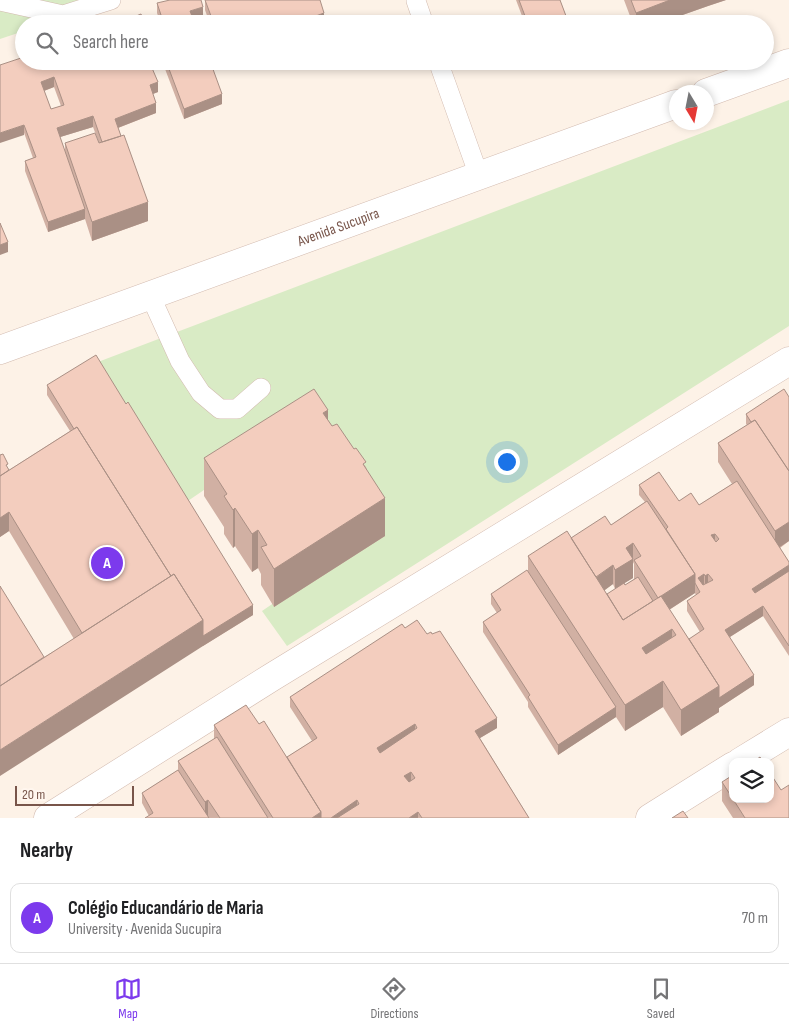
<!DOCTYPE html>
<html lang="en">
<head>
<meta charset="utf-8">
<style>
  body { margin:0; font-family:"Sofia Sans Condensed",sans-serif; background:#f6f6f6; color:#202124 }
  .controls { position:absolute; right:15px; bottom:15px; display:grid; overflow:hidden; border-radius:10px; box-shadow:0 2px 8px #0003 }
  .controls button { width:45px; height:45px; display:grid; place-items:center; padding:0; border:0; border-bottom:1px solid #e0e0e0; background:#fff; color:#202124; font:25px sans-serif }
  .compass { position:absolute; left:669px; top:85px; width:45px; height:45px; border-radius:50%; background:#fff; box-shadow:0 2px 8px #0003; rotate:170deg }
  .scale { position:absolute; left:15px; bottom:12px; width:119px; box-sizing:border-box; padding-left:5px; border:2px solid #78554a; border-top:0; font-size:14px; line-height:18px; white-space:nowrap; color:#78554a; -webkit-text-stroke:4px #fff6ee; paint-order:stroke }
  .you { position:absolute; left:506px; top:461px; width:18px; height:18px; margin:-12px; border:4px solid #fff; border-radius:50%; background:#1a73e8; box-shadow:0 0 0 8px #1a73e833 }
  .badge { display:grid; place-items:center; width:32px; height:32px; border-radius:50%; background:#7c3aed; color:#fff; font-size:16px; font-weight:700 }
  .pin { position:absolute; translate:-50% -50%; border:2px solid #fff; box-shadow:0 1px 5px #0006 }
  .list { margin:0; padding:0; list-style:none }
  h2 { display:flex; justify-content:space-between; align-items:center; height:65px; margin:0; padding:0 20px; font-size:21px }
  h2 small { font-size:16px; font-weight:400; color:#757577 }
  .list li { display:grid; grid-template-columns:32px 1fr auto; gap:15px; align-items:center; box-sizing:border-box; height:70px; margin:0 10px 10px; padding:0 10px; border:1px solid #e0e0e0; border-radius:10px }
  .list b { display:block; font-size:19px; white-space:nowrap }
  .list p { margin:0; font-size:16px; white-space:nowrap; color:#757577 }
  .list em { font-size:16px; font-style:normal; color:#757577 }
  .icon { flex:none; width:28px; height:28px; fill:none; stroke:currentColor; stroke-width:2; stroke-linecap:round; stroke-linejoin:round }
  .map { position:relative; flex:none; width:789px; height:818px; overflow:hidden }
  .search { position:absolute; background:#fff; box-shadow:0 2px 8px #0003; left:15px; right:15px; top:15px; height:55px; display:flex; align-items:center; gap:12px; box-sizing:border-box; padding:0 18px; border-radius:28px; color:#757577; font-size:19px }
  .sheet { height:145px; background:#fff }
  nav { display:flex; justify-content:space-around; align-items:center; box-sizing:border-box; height:70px; border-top:1px solid #e0e0e0; background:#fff; font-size:14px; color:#757577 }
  nav a { display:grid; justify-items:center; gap:2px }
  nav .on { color:#7c3aed }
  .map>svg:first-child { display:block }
  .green { fill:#d9ebc5 }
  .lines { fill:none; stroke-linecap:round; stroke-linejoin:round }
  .lane-casing { stroke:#d2baaf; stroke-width:20 }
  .street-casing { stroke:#d2baaf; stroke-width:29 }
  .lane { stroke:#fff; stroke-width:19 }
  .street { stroke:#fff; stroke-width:28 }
  .wall { fill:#d1b0a3; fill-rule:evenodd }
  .shaded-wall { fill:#aa9085 }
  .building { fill:#f3cdbe; stroke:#aa9085; fill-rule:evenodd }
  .labels { text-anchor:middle; stroke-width:5; stroke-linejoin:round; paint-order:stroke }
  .street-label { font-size:15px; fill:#78554a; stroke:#fff6ee }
</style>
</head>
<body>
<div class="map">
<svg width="789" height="818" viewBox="0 0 789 818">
  <rect width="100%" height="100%" fill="#fdf2e7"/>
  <path class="green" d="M0 0H105L42 24H24V31L0 39Z
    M789 100V326L287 646 262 611 372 536 299 425 179 507 90 365Z"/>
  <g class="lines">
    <defs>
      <path id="lane" d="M0 1 63 15 111 0
        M416 1 424 24
        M438 61 479 176
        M150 295 180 361 201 393 220 409H237L261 388"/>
      <g id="street">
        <path d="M706 93 789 63"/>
        <path id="s1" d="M0 350 676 104"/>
        <path d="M740 762 789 732"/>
        <path d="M48 818 272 677 789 361"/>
        <path d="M650 818 733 766"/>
      </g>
    </defs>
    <use href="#lane" class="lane-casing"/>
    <use href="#street" class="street-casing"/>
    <use href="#lane" class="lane"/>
    <use href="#street" class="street"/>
  </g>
  <path class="wall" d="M205 0 324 23 322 24H210L205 10Z
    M516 0H560L569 24H525Z
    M624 0H726L708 6 657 24H633Z
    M157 3 203 17 193 20 195 24H161L157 13Z
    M157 61V64L152 67 158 92 153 94 156 113 118 128 148 221 92 241 85 219 48 232 25 171V161L33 158 0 65ZM54 87 61 106 51 109 44 91ZM93 127 99 143H65V152L60 137Z
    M162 61H210L222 104 184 119Z
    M47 385 253 615 203 646 44 657 74 639 9 531 0 537V455L9 470 70 431 47 395Z
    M789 397V541L780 548 789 562V656L763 616 730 637 754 685 719 708V712L681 736 663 707 625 731 616 717 558 755 528 707V702L483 632V622L497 613 491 604V594L528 572V556L571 538 611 525 645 502 639 495V485L679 501 699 505 732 484 718 462V443L747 425 746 424V414ZM633 562 634 564V579L625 585 624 583 633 578ZM613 584 615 589 607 594 604 590ZM695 593 696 595 687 601V611L700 632 689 639 669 610Z
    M328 420 332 426 366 467 385 536 274 607 261 585V574L258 568 252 572 235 546 233 548 224 534V527L204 496V458Z
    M405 628 427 634 497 728 480 738 529 818H145L149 816 142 803V793L178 770V761L214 739V725L259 724 287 757 312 741 290 707V697Z
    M722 782 781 790 789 818H733L722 801Z"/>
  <path class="shaded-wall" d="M670 0H708V6L657 24H636V13Z
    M708 0H726L708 6Z
    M203 7V17L190 21V11Z
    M324 13V23L322 24H294Z
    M148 61H157V64L148 68Z
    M54 77V87L41 92V82Z
    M158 82V92L150 95V85Z
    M222 94V104L184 119V109Z
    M156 103V113L115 129V119Z
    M93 116V127L57 138V128Z
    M24 125V135L0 143V133Z
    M148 202V221L92 241V222Z
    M85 209V219L48 232V222Z
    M8 242V252L0 255V245Z
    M328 410V448L323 413Z
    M385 498V536L274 607V569Z
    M235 508V546L233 548V510Z
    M9 512V531L0 537V518Z
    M789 522V541L775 550V531Z
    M258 530V568L252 572V534Z
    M715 534V544L711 535Z
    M633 543V578L615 589V570L626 548Z
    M613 565V584L593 599V580Z
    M789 565V575L752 599V589Z
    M695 574V593L661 615 658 598Z
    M704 574V584L698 588V578Z
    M708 574V584L705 586V576Z
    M253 605V615L203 646V636Z
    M763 606V616L725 640V630Z
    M203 620V646L0 776V750Z
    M672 629V655L642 674V648Z
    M754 675V685L719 708V712L681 736V710L719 686Z
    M663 681V707L625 731V705Z
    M616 707V717L558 755V745Z
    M497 718V728L475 741V731Z
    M415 724V735L377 758V748Z
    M411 772V782L404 786V776Z
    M208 800V818H205V802Z
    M357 800V810L346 818H331Z
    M321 812V818H312Z
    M418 812V818H409Z"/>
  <path class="building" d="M170 0H201L203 7 190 11 195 24H164L157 3Z
    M205 0H320L324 13 294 24H214Z
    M519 0H560L569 24H528Z
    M631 0H670L636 13Z
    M141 14 145 24H117Z
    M24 57V61H149L158 82 150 85 156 103 115 119 121 136 102 142 93 116 57 128 85 209 48 222 25 161 36 157 24 125 0 133V65ZM54 77 64 105 51 109 41 82Z
    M166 61H210L222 94 184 109Z
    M95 133 99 143 124 135 148 202 92 222 65 143Z
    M0 223 8 242 0 245Z
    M96 355 126 404 128 402 253 605 203 636V620L174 574 171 576 77 427 74 429 47 385Z
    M314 389 328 410 323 413 332 426 337 424 354 449 356 448 366 462 363 464 385 498 274 569 261 547 267 545 258 530 252 534 235 508 233 510 224 496 227 494 204 458Z
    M784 389 789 397V471L755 420 751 422 746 414Z
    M755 420 789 471V522L775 531 718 443Z
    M77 427 171 576 82 633 9 512 0 518V476Z
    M3 454 8 464 6 465 9 470 0 476V455Z
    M659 472 679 501 691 493 699 505 737 481 789 562V565L752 589 755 593 789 571V646L763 606 725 630 754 675 719 698V686L689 639 704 629 687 601 700 592 695 583V574L666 529 668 527 639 485ZM715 534 719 539 716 542 711 535ZM704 574 705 576 708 574 713 580 703 585 698 578Z
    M647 501 695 574 658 598 634 560 641 556 633 543 626 548 633 559 615 570 613 565 596 577 571 538 605 516 611 525Z
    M567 531 623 620 661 596 719 686 681 710 663 681 625 705 528 556ZM672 629 676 635 646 654 642 648Z
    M527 570 616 707 558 745 528 697 530 695 483 622 501 610 491 594Z
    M174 574 203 620 0 750V686Z
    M638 577 653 601 623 620 607 594 624 583 625 585Z
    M0 586 44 657 0 686Z
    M417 620 427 634 431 632 432 634 440 631 497 718 475 731 529 818H422L418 812 409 818H337L359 804 357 800 331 818H321V812L287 757 317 738 290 697 402 624 405 628ZM415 724 417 728 380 753 377 748ZM411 772 415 778 409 782 404 776Z
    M246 705 259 724 264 721 321 812 312 818H273L214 725Z
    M217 737 268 818H220L208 800 205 802 178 761Z
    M760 757 763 762H753Z
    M178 770 209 818H145L153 813 142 793Z
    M770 773 781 790 789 785V818H745L733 799H770Z
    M733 775V799L722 782Z
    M683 811 688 818H672Z"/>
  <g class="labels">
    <g class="street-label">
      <text dy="5" stroke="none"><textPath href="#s1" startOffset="360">Avenida Sucupira</textPath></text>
    </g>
  </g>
</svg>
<div class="controls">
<button><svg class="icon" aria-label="layers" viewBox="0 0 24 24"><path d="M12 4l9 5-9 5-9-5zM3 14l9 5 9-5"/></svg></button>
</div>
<svg class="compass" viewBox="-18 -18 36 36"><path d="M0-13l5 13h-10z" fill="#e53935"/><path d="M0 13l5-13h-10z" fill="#757577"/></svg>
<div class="scale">20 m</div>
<div class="you"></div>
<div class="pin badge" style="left:107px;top:563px">A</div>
<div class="search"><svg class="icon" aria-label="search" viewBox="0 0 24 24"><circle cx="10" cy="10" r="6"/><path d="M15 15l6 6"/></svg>Search here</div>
</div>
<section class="sheet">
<h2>Nearby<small></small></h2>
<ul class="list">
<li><span class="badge">A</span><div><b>Colégio Educandário de Maria</b><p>University · Avenida Sucupira</p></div><em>70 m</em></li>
</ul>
</section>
<nav>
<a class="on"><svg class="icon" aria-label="map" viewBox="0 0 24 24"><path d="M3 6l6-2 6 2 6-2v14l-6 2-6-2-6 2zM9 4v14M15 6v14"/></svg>Map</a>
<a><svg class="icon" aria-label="directions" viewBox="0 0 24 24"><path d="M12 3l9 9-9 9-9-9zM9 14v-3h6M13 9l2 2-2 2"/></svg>Directions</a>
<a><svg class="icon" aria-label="saved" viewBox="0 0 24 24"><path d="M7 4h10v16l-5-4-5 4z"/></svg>Saved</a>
</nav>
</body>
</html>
